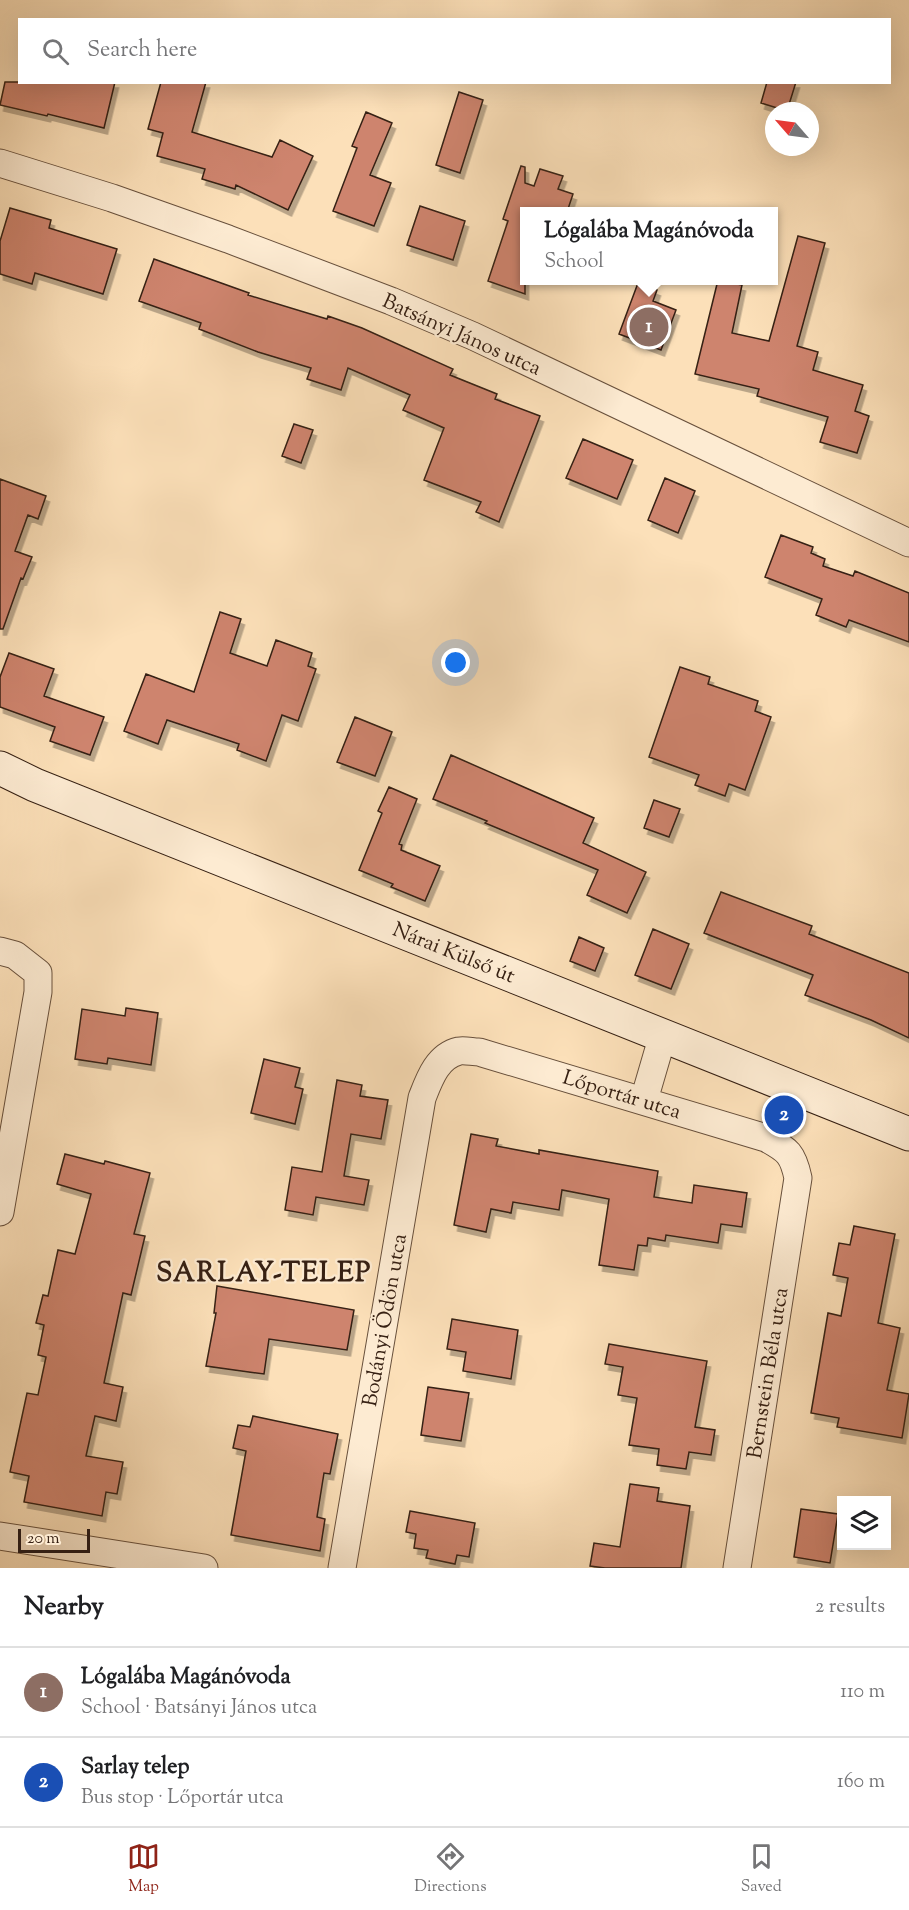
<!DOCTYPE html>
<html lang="en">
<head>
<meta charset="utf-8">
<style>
  body { margin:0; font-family:"Sorts Mill Goudy",serif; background:#f6f6f6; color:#202124 }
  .controls { position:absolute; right:18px; bottom:18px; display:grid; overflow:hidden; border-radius:0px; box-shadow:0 6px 24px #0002 }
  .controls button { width:54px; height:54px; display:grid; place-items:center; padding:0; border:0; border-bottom:2px solid #e0e0e0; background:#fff; color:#202124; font:30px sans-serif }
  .compass { position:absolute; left:765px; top:102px; width:54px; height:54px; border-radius:50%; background:#fff; box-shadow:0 6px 24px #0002; rotate:298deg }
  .scale { position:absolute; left:18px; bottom:15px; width:72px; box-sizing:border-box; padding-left:6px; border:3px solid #362013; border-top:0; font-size:16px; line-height:21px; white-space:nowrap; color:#362013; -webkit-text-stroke:4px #fdebd2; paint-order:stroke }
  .you { position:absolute; left:456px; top:663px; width:21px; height:21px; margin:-15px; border:4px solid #fff; border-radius:50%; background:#1a73e8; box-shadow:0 0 0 9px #1a73e833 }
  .badge { display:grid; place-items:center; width:39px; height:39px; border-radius:50%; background:#8f2418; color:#fff; font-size:20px; font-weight:700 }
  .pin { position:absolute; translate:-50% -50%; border:3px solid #fff; box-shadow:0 2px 6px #0006 }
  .popup { position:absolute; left:520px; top:207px; width:258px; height:78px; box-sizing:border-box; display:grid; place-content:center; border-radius:0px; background:#fff; filter:drop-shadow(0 2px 4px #0005); font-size:20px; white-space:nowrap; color:#757577 }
  .popup b { font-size:22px; color:#202124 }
  .popup::after { content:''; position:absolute; left:50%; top:100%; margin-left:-12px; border:12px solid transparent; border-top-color:#fff }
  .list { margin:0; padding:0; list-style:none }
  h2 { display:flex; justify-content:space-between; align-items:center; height:78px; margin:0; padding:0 24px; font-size:26px }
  h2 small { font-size:20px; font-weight:400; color:#757577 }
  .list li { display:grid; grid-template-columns:39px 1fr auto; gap:18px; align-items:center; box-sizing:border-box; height:90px; padding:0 24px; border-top:2px solid #e0e0e0 }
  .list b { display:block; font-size:22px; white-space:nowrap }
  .list p { margin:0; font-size:20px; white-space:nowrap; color:#757577 }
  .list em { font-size:20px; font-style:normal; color:#757577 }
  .icon { flex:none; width:33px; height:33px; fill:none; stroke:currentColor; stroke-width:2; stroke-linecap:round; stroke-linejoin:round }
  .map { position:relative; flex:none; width:909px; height:1568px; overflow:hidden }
  .search { position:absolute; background:#fff; box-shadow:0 6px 24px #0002; left:18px; right:18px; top:18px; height:66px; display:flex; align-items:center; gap:15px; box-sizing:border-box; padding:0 21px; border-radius:0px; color:#757577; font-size:22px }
  .sheet { height:258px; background:#fff }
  nav { display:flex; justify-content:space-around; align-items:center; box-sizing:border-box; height:84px; border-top:2px solid #e0e0e0; background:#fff; font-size:16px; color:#757577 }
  nav a { display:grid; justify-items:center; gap:3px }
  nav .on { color:#8f2418 }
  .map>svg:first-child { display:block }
  .building { fill:#ce846e; stroke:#362013; stroke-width:1.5; filter:url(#shadow) }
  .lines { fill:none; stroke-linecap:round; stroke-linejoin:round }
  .street-casing { stroke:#68503c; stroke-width:29 }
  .secondary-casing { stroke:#362013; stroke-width:35 }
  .street { stroke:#fdebd2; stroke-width:27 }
  .secondary { stroke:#fdebd2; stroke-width:33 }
  .labels { text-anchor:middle; stroke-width:4.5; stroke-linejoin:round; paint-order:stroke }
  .street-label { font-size:21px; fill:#362013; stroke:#fdebd2 }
  .district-label { font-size:27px; font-weight:bold; letter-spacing:1.5px; fill:#362013; stroke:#fdebd2 }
</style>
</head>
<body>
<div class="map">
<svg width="909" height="1568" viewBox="0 0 909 1568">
  <defs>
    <filter id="shadow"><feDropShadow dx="3.5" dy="6" stdDeviation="0" flood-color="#0004"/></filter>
  </defs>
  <rect width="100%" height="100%" fill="#fce0b9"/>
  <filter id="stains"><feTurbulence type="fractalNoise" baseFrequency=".00333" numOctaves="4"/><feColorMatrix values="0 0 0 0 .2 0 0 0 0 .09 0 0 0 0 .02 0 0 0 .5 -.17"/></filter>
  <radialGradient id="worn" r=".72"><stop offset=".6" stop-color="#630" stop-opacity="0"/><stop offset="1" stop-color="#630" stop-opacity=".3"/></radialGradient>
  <path class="building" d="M5 82H115L104 128 48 114 47 116 0 105Z
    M161 82H206L192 132 272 157 280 140 313 156 288 210 236 185 235 189 202 179 205 169 157 156 163 133 148 129Z
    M767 82H796L787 111 761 103Z
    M459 92 483 100 460 173 436 165Z
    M366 112 392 123 370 175 391 183 374 226 333 211 357 148 352 146Z
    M521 166 525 167V183L534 186 540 169 563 176 558 189 573 194 567 212H525V294L488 281 508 221 503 219Z
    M420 206 465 221 453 260 407 245Z
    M10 208 51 220 49 228 117 249 103 294 35 273 32 284 0 274V241Z
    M798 236 825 243 797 346 818 352 813 370 863 385 855 411 869 416 857 453 820 442 828 417 757 396 759 389 695 374 718 280 742 285 732 333 769 341Z
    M154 259 249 293 248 295 327 319 328 316 362 328 453 369 450 375 497 394 495 399 540 416 499 522 476 512 481 502 424 480 444 428 403 410 410 395 348 368 341 390 307 379 311 368 258 352 199 329 201 323 139 301Z
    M638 283 657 290 653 301 676 310 661 350 619 334Z
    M294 424 313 430 301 463 282 456Z
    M583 439 633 460 617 499 566 478Z
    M665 478 695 491 678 533 648 520Z
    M0 479 46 496 38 519 28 515 15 551 32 557 23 579 21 578 3 629H0Z
    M781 535 813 547 811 553 825 559 823 566 853 576 855 571 909 593V642L849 620 846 627 816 615 822 599 765 577Z
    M220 612 241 619 230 653 267 666 276 640 312 653 308 666 316 669 298 721 282 715 266 761 237 750 239 744 167 720 158 744 124 731 146 674 194 692Z
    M9 653 54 669 44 696 104 717 90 755 50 741 55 727 0 707V677Z
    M680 667 710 677 708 684 758 701 755 711 771 717 745 790 729 784 725 796 695 785 699 775 649 757Z
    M355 717 392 732 375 776 337 762Z
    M451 755 594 818 583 843 646 872 627 913 587 895 598 870 485 823 487 821 433 799Z
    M389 787 417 799 399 844 402 845 401 850 440 866 425 901 391 887 393 884 359 870 382 813 378 811Z
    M654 800 680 809 669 837 644 828Z
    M721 892 812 926 809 934 909 973V1038L871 1020 805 995 813 975 704 933Z
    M653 929 689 944 671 989 635 975Z
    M579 937 604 948 595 971 570 961Z
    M126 1008 158 1013 151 1065 108 1058 107 1064 75 1059 82 1009 125 1016Z
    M264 1059 300 1068 295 1087 303 1089 295 1124 251 1113Z
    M337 1080 362 1085 360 1096 388 1100 381 1139 351 1134 344 1176 369 1180 364 1205 316 1197 313 1215 285 1210 292 1167 322 1172Z
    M471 1134 498 1139 496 1146 539 1154V1150L658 1171 654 1197 692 1203 694 1185 747 1193 742 1227 721 1224 718 1243 666 1235 665 1241 648 1238 647 1246 638 1245 634 1270 599 1265 609 1199 562 1190 559 1210 513 1202 511 1213 491 1209 486 1232 454 1225Z
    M65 1154 104 1164 105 1161 150 1173 134 1234 145 1236 131 1295 123 1293 104 1383 123 1387 116 1421 95 1416 86 1456 123 1462 117 1494 106 1492 102 1516 24 1502 29 1476 10 1472 27 1393 38 1395 46 1357 38 1355 44 1325 36 1323 43 1295 48 1296 58 1250 75 1254 91 1194 57 1184Z
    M854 1226 895 1234 878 1323 900 1328 887 1390 909 1394 902 1438 837 1427 839 1418 811 1413 828 1313 841 1316 848 1278 833 1275 839 1243 850 1245Z
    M217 1286 354 1310 347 1350 269 1339 264 1374 206 1366 216 1313H214Z
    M452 1319 518 1330 511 1379 463 1371 466 1352 447 1349Z
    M609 1344 707 1361 695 1427 715 1430 711 1455 689 1452 686 1469 657 1465 659 1449 629 1445 637 1398 618 1395 623 1367 605 1364Z
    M428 1387 469 1393 461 1441 421 1435Z
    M253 1416 338 1434 330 1474 324 1473 317 1517 325 1519 320 1551 231 1535 246 1451 233 1448 238 1425 250 1427Z
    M630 1484 659 1488 657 1501 690 1506 681 1568H605L590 1566 594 1543 620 1547Z
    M801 1509 838 1514 830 1563 794 1557Z
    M410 1511 475 1523 469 1557 457 1555 455 1564 426 1558 428 1550 414 1548 416 1534 406 1532Z"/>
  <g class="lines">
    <defs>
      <path id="street" d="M0 163 112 198 228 239 391 301 473 336 909 543
        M0 951 15 955 38 973V992L0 1212
        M644 1100 663 1035
        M0 1536 204 1568
        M342 1568 422 1098C429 1080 437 1056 459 1051 465 1050 473 1052 479 1052L766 1138C788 1150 793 1154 798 1178L737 1568"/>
      <path id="secondary" d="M0 768 35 785 909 1134"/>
    </defs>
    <use href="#street" class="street-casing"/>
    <use href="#secondary" class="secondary-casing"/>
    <use href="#street" class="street"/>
    <use href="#secondary" class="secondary"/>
  </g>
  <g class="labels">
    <g class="street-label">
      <text transform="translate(462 334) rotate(24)" y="7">Batsányi János utca</text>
      <text transform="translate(454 952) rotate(22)" y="7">Nárai Külső út</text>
      <text transform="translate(622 1094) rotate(17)" y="7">Lőportár utca</text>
      <text transform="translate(384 1320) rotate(-80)" y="7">Bodányi Ödön utca</text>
      <text transform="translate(767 1373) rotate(-81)" y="7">Bernstein Béla utca</text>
    </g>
    <g class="district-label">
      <text x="264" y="1281">SARLAY-TELEP</text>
    </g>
  </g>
  <rect width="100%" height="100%" filter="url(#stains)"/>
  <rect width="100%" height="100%" fill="url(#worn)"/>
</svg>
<div class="controls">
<button><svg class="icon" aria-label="layers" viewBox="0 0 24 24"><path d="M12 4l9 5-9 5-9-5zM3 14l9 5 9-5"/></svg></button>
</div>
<svg class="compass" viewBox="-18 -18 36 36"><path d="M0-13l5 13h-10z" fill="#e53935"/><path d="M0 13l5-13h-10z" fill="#757577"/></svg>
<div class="scale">20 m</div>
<div class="you"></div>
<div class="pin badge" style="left:649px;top:327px;background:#8d6e63">1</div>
<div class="popup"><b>Lógalába Magánóvoda</b>School</div>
<div class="pin badge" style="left:784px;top:1115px;background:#1a4fb4">2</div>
<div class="search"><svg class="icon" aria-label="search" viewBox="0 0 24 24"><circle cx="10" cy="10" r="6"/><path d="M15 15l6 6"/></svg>Search here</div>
</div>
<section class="sheet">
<h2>Nearby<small>2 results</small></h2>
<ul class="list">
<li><span class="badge" style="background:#8d6e63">1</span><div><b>Lógalába Magánóvoda</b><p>School · Batsányi János utca</p></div><em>110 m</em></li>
<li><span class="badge" style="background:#1a4fb4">2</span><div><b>Sarlay telep</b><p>Bus stop · Lőportár utca</p></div><em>160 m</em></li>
</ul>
</section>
<nav>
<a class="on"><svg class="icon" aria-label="map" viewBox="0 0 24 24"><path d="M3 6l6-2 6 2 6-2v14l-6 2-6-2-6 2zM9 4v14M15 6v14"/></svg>Map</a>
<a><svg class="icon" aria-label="directions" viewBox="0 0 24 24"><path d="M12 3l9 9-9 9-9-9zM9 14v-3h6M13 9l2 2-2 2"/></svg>Directions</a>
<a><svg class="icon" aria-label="saved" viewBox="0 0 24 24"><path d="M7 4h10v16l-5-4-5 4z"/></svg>Saved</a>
</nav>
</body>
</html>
